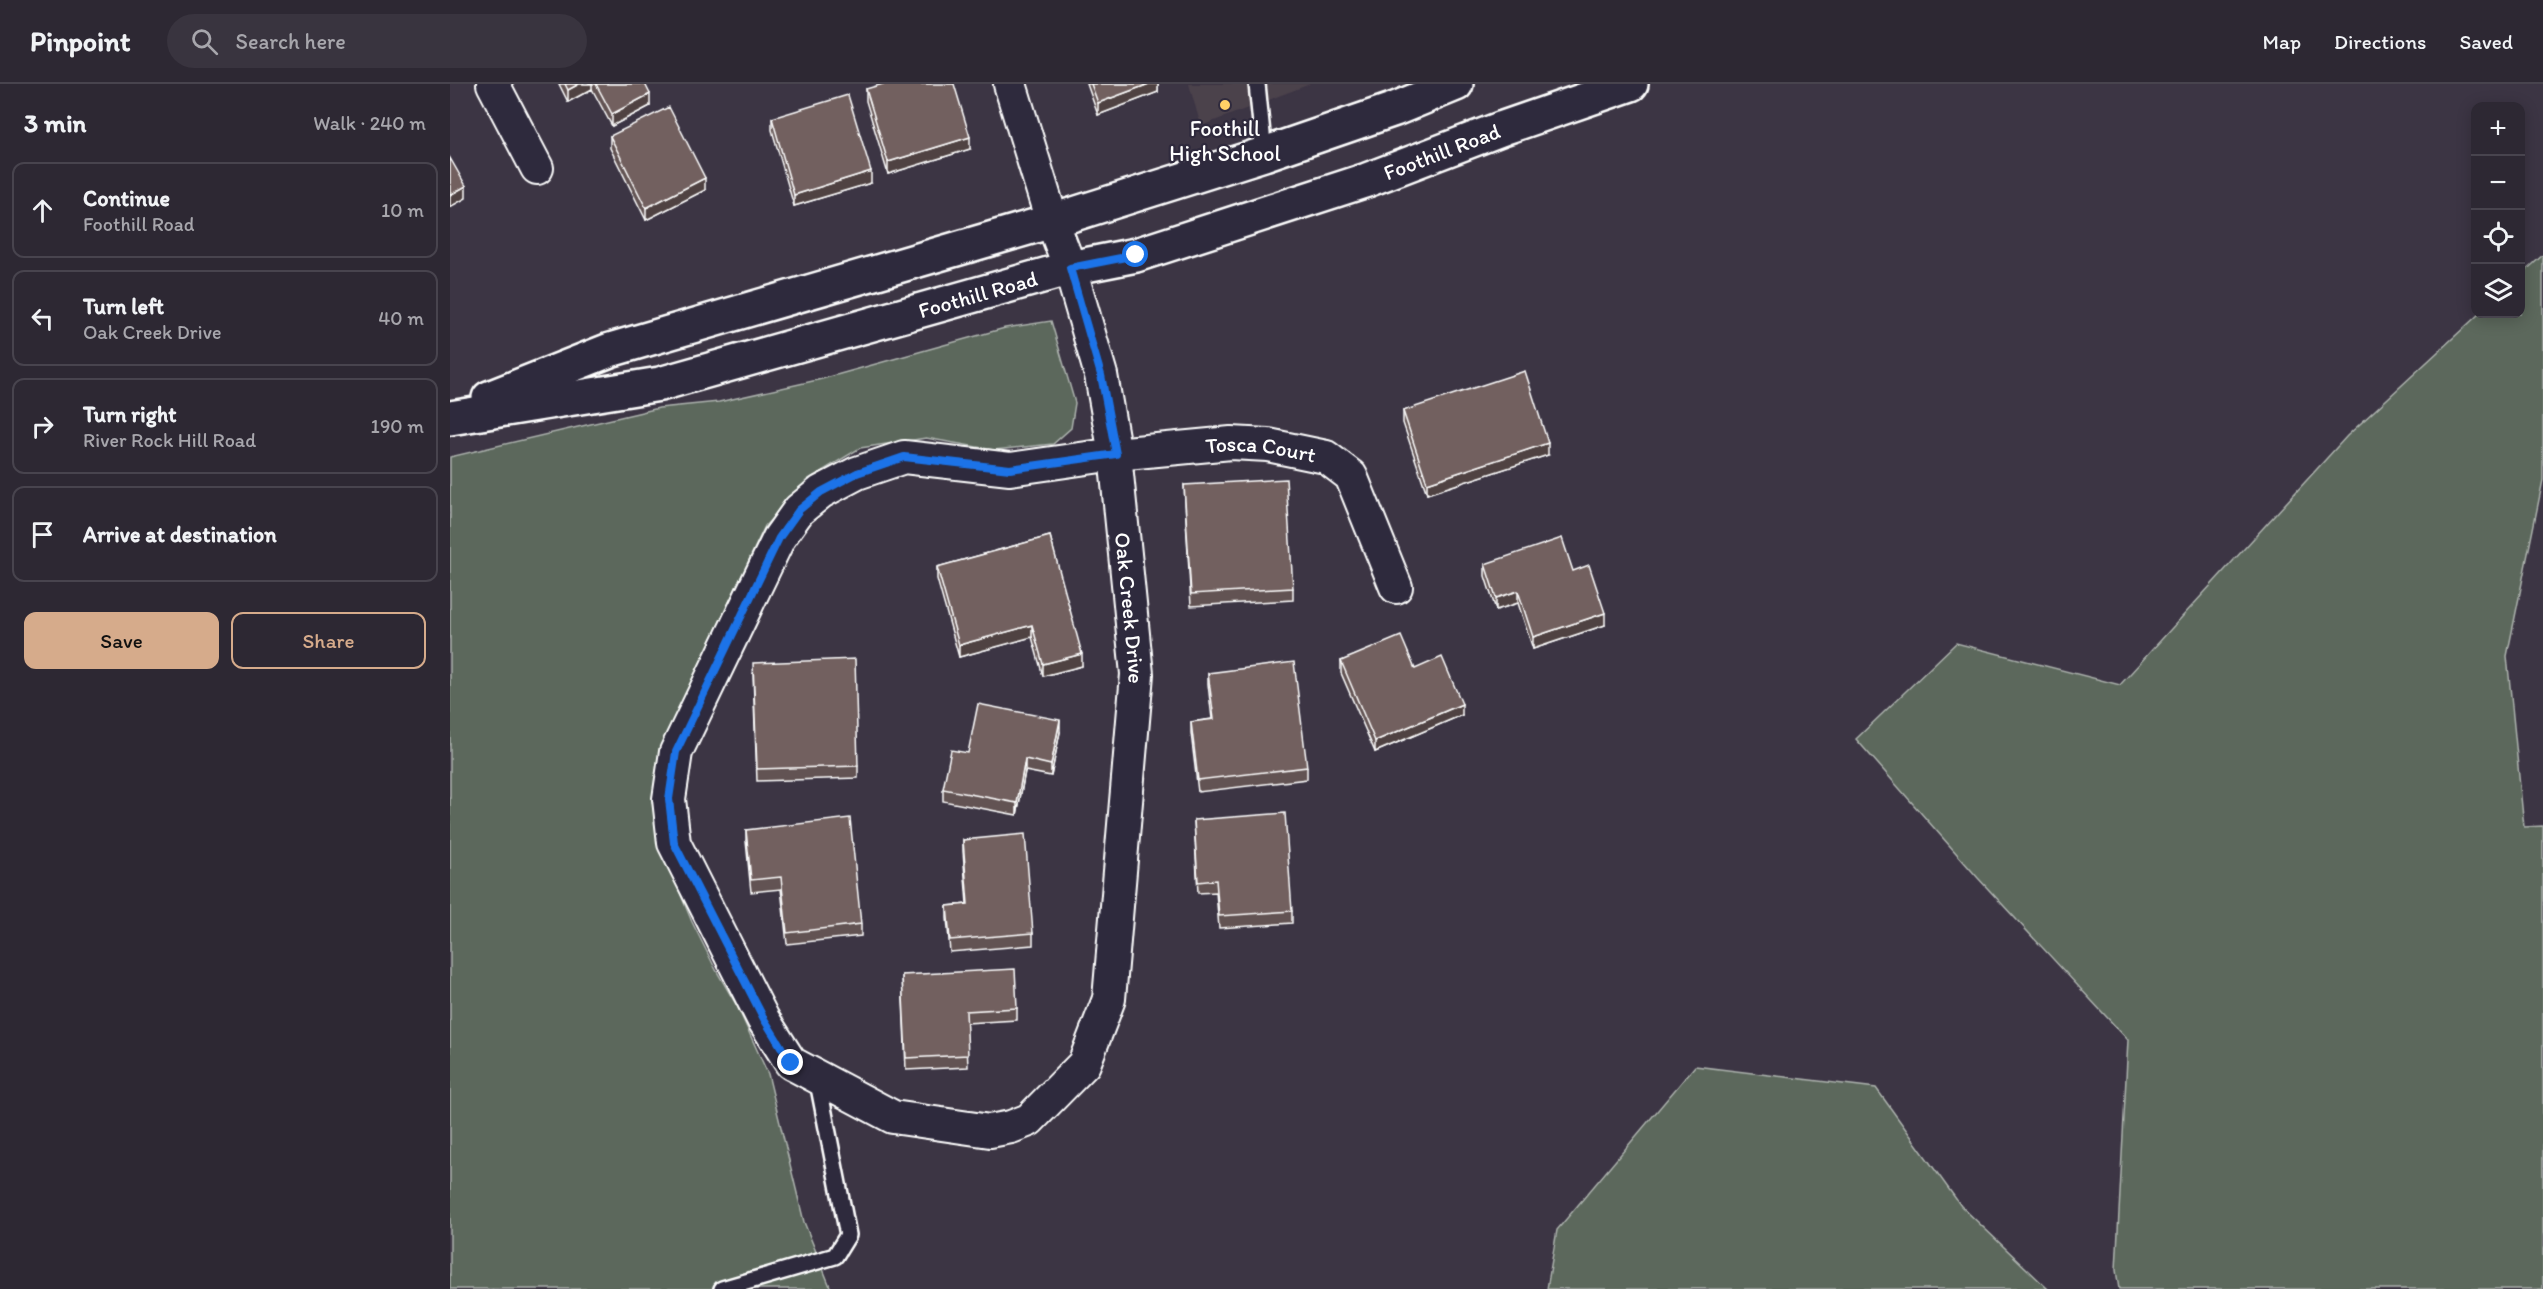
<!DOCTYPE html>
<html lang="en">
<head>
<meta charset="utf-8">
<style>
  body { margin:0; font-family:Itim,sans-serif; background:#39343f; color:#f1f3f6 }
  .controls { position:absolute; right:18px; top:18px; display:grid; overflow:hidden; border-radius:12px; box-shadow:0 3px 15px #0003 }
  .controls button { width:54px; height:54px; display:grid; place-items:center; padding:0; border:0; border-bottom:2px solid #48444e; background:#2d2833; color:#f1f3f6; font:30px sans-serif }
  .stop { position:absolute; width:18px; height:18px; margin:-14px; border:4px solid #1a73e8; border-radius:50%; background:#fff }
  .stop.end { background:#1a73e8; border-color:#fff; box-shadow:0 2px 6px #0008 }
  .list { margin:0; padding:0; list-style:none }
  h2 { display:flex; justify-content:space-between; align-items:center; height:78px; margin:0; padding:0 24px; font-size:26px }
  h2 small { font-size:20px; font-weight:400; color:#a7a6ac }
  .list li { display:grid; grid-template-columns:39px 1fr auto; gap:18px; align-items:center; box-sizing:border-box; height:96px; margin:0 12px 12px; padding:0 12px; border:2px solid #48444e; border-radius:12px }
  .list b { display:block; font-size:22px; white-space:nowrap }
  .list p { margin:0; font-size:20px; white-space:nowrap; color:#a7a6ac }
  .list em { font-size:20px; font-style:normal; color:#a7a6ac }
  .actions { display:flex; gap:12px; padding:18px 24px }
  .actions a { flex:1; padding:14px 0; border:2px solid #d6ab8b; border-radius:12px; text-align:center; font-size:21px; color:#d6ab8b }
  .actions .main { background:#d6ab8b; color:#111 }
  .icon { flex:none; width:33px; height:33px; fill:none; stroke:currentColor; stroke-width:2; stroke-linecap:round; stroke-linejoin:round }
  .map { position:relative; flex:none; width:2093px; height:1205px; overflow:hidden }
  header { display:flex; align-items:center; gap:36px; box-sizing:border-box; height:84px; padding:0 30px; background:#2d2833; border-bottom:2px solid #48444e }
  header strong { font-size:28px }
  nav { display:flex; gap:33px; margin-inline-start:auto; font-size:21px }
  .search { width:420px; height:54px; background:#39343f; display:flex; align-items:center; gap:15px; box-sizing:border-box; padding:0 21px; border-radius:33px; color:#a7a6ac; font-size:22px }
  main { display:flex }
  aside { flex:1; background:#2d2833 }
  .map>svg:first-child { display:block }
  .built { fill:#4c424c }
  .green { fill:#5b675c; stroke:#adb3ae; stroke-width:1.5 }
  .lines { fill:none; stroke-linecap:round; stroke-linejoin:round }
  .lane-casing { stroke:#fff; stroke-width:20 }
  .street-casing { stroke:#fff; stroke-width:36 }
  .secondary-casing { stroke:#fff; stroke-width:38 }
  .lane { stroke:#2f2a3d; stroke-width:15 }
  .street { stroke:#2f2a3d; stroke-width:32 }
  .secondary { stroke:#2f2a3d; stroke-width:33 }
  .wall { fill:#625352; stroke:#fff; stroke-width:1.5 }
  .shaded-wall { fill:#504342; stroke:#fff; stroke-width:1.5 }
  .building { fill:#72605f; stroke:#fff; stroke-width:1.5 }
  .route { stroke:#1a73e8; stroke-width:8 }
  .poi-dot { fill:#ffd166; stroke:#2f2a3d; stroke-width:2 }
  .labels { text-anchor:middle; stroke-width:4.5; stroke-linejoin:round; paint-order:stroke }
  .poi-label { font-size:22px; fill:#fff; stroke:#2f2a3d }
  .street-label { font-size:22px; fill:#fff; stroke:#2f2a3d }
</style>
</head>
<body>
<header>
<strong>Pinpoint</strong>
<div class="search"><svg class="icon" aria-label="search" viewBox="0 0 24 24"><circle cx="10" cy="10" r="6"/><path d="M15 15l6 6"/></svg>Search here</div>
<nav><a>Map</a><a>Directions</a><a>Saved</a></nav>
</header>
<main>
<aside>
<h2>3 min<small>Walk · 240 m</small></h2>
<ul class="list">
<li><svg class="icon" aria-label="ahead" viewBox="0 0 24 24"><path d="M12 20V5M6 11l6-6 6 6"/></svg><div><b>Continue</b><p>Foothill Road</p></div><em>10 m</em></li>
<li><svg class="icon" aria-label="left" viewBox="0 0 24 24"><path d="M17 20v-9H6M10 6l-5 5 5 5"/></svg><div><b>Turn left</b><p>Oak Creek Drive</p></div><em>40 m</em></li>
<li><svg class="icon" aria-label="right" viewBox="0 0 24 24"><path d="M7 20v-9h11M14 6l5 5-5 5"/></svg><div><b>Turn right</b><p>River Rock Hill Road</p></div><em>190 m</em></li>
<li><svg class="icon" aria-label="arrive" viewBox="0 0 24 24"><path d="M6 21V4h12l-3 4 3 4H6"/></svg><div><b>Arrive at destination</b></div></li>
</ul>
<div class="actions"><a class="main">Save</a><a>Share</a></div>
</aside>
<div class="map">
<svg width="2093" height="1205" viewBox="0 0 2093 1205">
  <rect width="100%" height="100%" fill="#3c3544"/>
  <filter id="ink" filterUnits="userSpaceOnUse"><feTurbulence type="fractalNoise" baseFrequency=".0167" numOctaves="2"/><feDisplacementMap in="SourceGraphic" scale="12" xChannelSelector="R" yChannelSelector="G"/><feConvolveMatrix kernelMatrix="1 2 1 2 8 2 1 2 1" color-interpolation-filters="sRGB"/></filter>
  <g filter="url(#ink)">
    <path class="built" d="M739 0H860L751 42Z"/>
    <path class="green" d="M2093 171V396L2057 572 2074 743 2093 742V1205H1669L1666 1186 1678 956 1528 794 1406 655 1506 559 1670 601 1897 352 2029 230H2070L2071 191Z
      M601 237 625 319 621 344 603 360 544 366 476 354 410 364 357 396 315 442 240 601 211 677 212 765 242 838 266 886 287 922 318 990 354 1138 381 1205H0V373L209 324 269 318 372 295 555 244Z
      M1245 982 1426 1004 1511 1122 1598 1205H1097L1107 1146Z"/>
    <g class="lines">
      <defs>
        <path id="lane" d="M807 0 814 70
          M272 1205 385 1172 398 1151 367 993"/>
        <g id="street">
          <path d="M43 0 87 84"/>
          <path id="s1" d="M560 0 602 137 620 184 651 291 665 370 687 590 659 915 634 980 579 1036 561 1043 540 1047 443 1033 341 979 313 935 224 759 219 715 226 668 329 454 349 426 371 408 407 389 454 373 560 385 665 370 781 359 818 361 876 373 901 392 946 503"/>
        </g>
        <g id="secondary">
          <path d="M39 314 160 266 602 137 814 70 945 25 1006 0"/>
          <path id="s2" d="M0 334 210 300 620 184 686 171 917 96 1053 44 1181 0"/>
        </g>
      </defs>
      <use href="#lane" class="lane-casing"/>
      <use href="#street" class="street-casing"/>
      <use href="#secondary" class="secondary-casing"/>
      <use href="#lane" class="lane"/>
      <use href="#street" class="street"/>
      <use href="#secondary" class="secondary"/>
    </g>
    <path class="wall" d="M109 0H195L200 22 162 42 142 5 118 18Z
      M637 0H708V8L648 31Z
      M416 5 520 65 438 90 416 17Z
      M322 34 421 99 344 122 322 46Z
      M160 52 255 106 196 136 160 64Z
      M953 327 1098 371 977 410 953 339Z
      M734 401 843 504V516L741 522Z
      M600 452 632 582 593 592 582 553 509 573 487 495V483Z
      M1035 480 1123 487 1155 541 1083 565 1068 519 1046 526 1035 492Z
      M891 577 965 585 1012 631 925 668 891 589Z
      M758 589 857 683V695L748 708 741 649V638L762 635 758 600Z
      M303 590 408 682V694L307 697Z
      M610 648 601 692 575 687 567 731 493 717V705L518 669Z
      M744 736 842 827V839L769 844 766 808 748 809Z
      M296 746 411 840V852L337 860 331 805 301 808 296 757Z
      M513 756 583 849V861L500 868 497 834V822L517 820 513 767Z
      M452 891 567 924V936L516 939 518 983 456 986Z"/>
    <path class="shaded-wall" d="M129 0H142V5L118 18V6Z
      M699 0H708V8L648 31V19Z
      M200 10V22L162 42V30Z
      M520 53V65L438 90V78Z
      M421 87V99L344 122V111Z
      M255 94V106L196 136V124Z
      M16 102V114L0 123V111Z
      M1098 359V371L977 410V399Z
      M1068 507V519L1046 526V514Z
      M1155 529V541L1083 565V553Z
      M582 541V553L509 573V561Z
      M632 570V582L593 592V580Z
      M1012 620V631L925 668V657Z
      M610 636V648L601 692V681Z
      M575 675V687L567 731V719Z"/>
    <path class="building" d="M115 0H129L118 6Z
      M146 0H195L200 10 162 30Z
      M433 0H504L520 53 438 78 416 5Z
      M641 0H699L648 19Z
      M398 11 421 87 344 111 322 34Z
      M219 23 255 94 196 124 160 52Z
      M0 74 16 102 0 111Z
      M1075 287 1098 359 977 399 953 327Z
      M836 395 843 504 741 510 734 401Z
      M600 452 632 570 593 580 582 541 509 561 487 483Z
      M1112 454 1123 487 1139 481 1155 529 1083 553 1068 507 1046 514 1035 480Z
      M951 552 965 585 992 573 1012 620 925 657 891 577Z
      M405 575 408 682 307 685 303 579Z
      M844 578 857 683 748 696 741 638 764 635 758 589Z
      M528 620 610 636 601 681 575 675 567 719 493 705 501 666 518 669Z
      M835 729 842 827 769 832 766 796 748 798 744 736Z
      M400 734 411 840 337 849 331 793 301 796 296 746Z
      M575 750 583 849 500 856 497 822 518 820 513 756Z
      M565 885 567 924 516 927 518 971 456 974 452 891Z"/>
  </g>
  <g class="lines" filter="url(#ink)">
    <path class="route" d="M341 979 314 935 224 759 219 715 226 668 329 454 349 426 371 408 407 389 454 373 560 385 666 370 651 291 620 184 686 171"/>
  </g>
  <circle class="poi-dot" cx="775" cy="21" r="6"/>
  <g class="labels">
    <g class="poi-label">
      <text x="775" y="52">Foothill<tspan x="775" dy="25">High School</tspan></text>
    </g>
    <g class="street-label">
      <text dy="8" stroke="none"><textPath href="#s2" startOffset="1029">Foothill Road</textPath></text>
      <text dy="8" stroke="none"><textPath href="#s2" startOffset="543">Foothill Road</textPath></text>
      <text dy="8" stroke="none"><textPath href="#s1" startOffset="2426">Tosca Court</textPath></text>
      <text dy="8" stroke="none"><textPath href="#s1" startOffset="540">Oak Creek Drive</textPath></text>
    </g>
  </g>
</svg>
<div class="controls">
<button>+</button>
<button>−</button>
<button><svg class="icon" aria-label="locate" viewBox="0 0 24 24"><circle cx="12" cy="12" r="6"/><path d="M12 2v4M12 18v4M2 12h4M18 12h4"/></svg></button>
<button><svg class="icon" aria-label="layers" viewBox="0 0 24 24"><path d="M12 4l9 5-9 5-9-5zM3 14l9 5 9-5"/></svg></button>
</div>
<div class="stop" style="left:686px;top:171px"></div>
<div class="stop end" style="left:341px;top:979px"></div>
</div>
</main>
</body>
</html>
